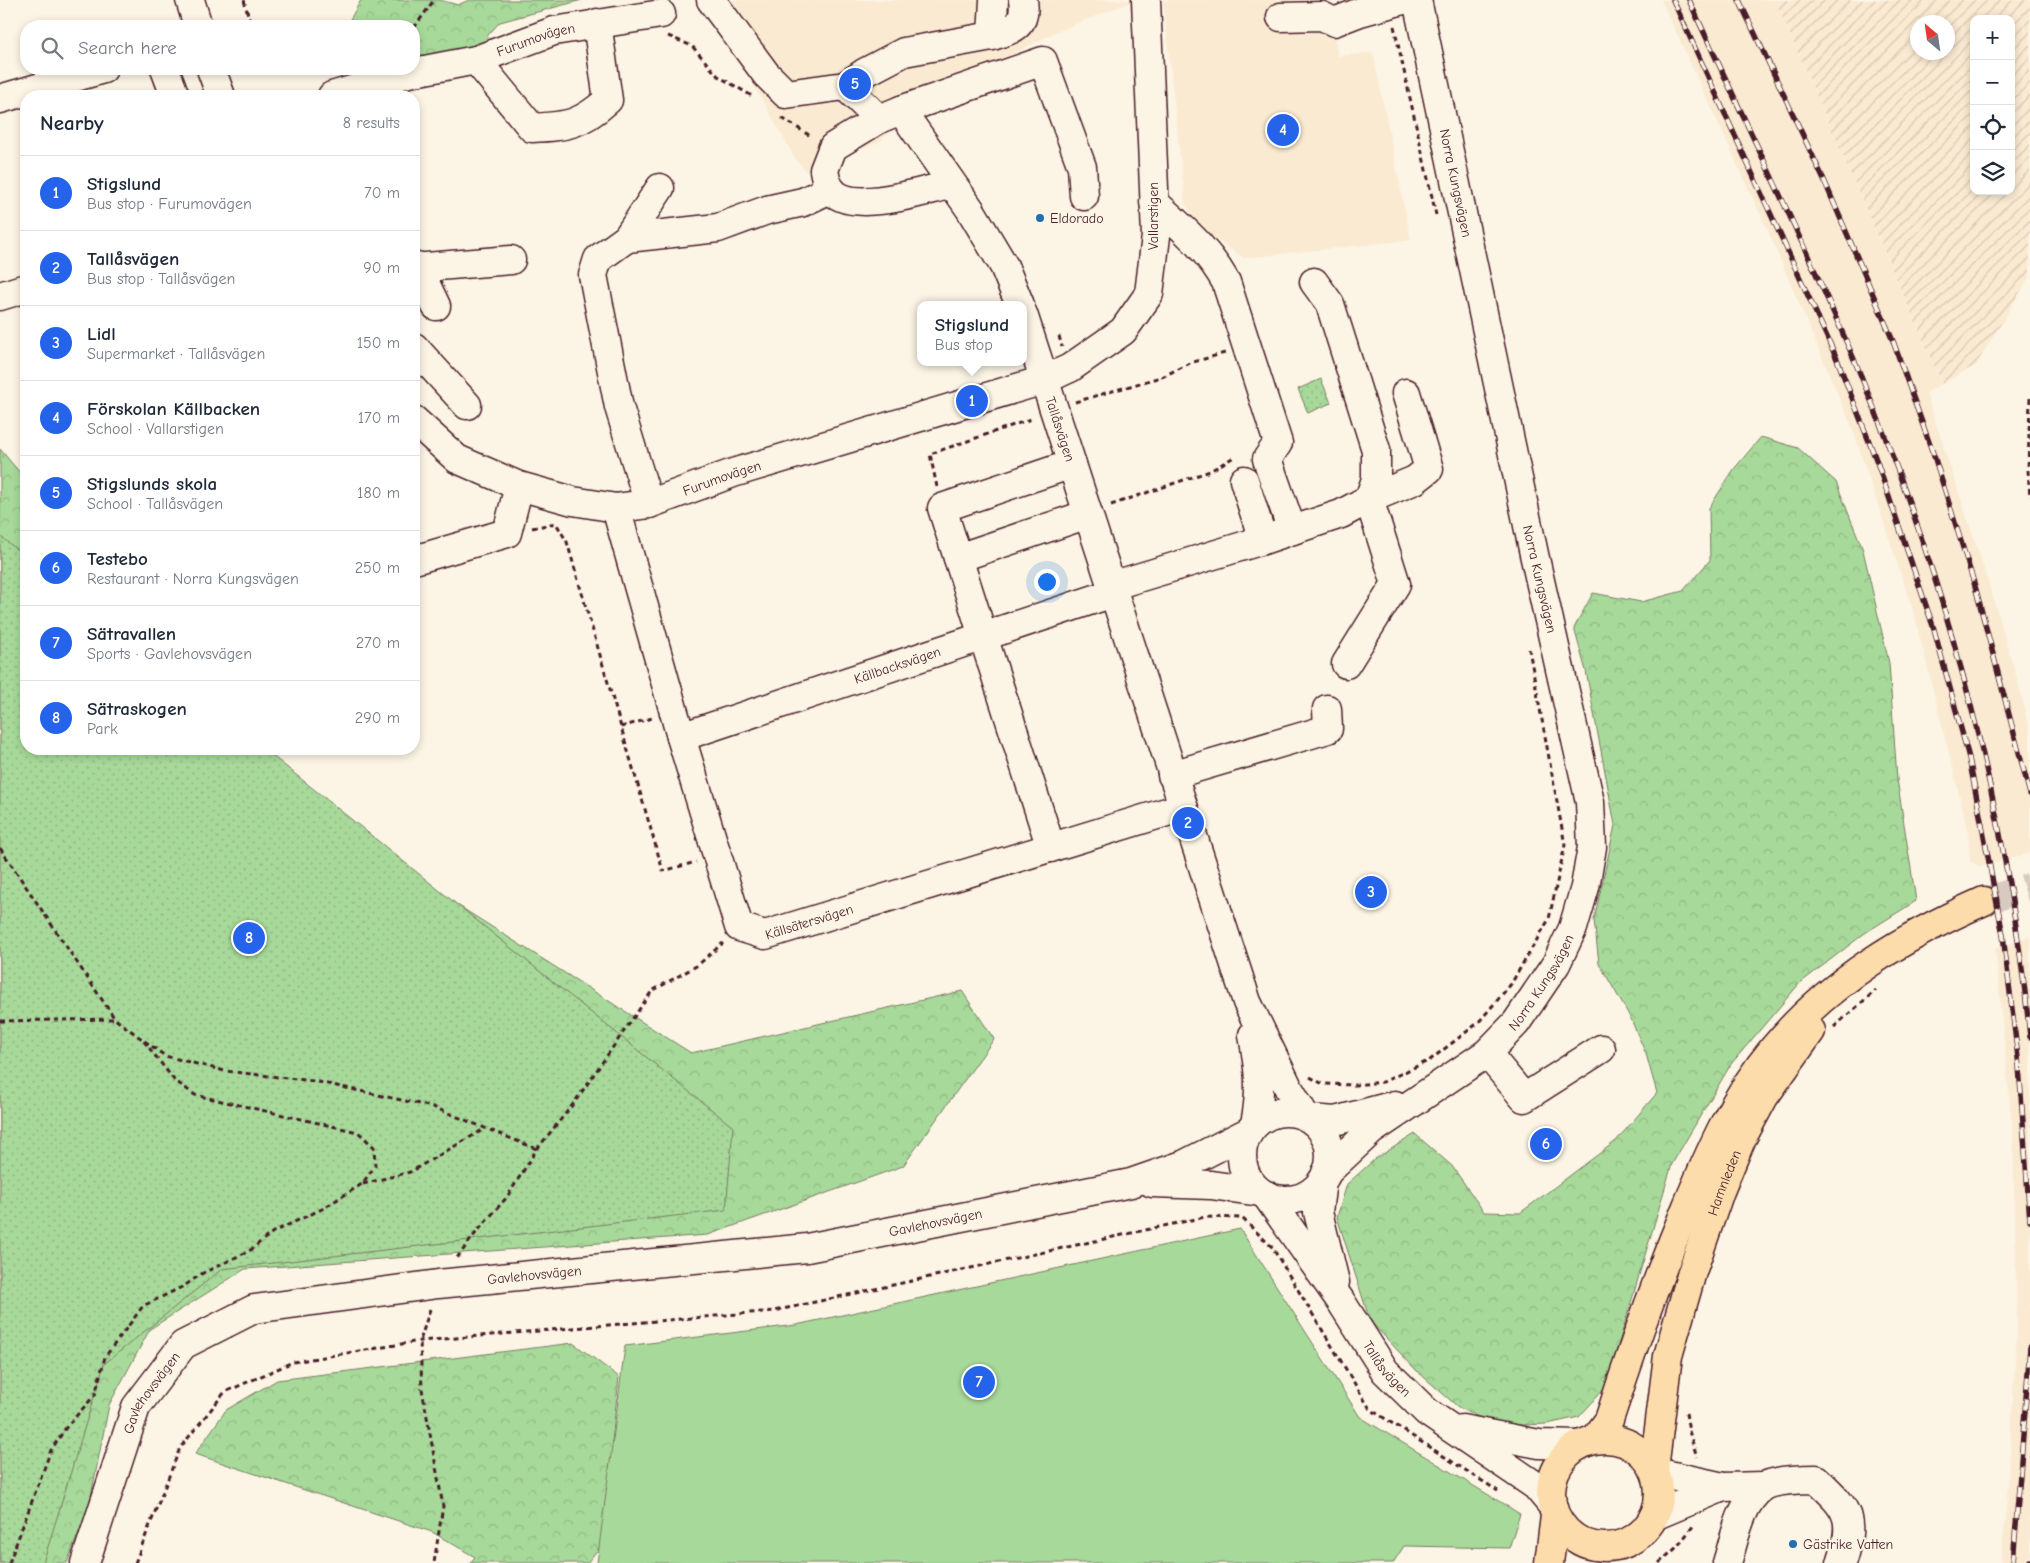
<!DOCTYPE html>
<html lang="en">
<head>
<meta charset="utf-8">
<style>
  body { margin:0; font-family:"Comic Neue",sans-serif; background:#f2f2f3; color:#1f2937 }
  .controls { position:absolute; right:15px; top:15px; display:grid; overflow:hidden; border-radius:10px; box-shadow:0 2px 8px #0003 }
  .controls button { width:45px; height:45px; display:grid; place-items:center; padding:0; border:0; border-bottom:1px solid #e0e1e3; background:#fff; color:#1f2937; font:25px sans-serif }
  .compass { position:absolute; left:1910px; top:15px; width:45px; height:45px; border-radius:50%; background:#fff; box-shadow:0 2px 8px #0003; rotate:331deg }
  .you { position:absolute; left:1046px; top:581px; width:18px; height:18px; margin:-12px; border:4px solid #fff; border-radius:50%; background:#1a73e8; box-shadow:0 0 0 8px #1a73e833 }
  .badge { display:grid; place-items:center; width:32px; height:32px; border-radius:50%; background:#2563eb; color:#fff; font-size:16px; font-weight:700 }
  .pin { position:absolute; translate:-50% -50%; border:2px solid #fff; box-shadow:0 1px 5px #0006 }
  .popup { position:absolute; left:917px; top:301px; width:110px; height:65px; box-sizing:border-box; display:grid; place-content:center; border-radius:10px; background:#fff; filter:drop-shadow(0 1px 4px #0005); font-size:16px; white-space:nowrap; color:#747a83 }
  .popup b { font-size:19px; color:#1f2937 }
  .popup::after { content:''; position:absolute; left:50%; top:100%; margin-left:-10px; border:10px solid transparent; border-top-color:#fff }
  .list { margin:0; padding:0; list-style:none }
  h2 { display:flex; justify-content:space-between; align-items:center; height:65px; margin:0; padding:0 20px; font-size:21px }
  h2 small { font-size:16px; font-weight:400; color:#747a83 }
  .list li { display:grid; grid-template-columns:32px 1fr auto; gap:15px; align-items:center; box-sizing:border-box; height:75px; padding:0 20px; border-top:1px solid #e0e1e3 }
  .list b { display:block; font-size:19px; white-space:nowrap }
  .list p { margin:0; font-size:16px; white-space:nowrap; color:#747a83 }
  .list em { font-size:16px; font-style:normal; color:#747a83 }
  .icon { flex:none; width:28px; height:28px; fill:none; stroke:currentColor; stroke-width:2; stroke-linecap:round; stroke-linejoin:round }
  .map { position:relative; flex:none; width:2030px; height:1563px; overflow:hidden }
  .search { position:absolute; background:#fff; box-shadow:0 2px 8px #0003; left:20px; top:20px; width:400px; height:55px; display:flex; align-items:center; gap:12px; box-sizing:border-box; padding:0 18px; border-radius:20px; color:#747a83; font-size:19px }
  .panel { position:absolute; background:#fff; box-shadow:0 2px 8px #0003; left:20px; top:90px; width:400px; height:665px; border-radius:20px }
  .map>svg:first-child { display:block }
  .built { fill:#faead2 }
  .industrial { fill:url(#industrial-furrows); fill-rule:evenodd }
  .forest { fill:url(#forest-crowns); stroke:#787c62 }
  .park { fill:url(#park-dots); stroke:#787c62 }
  .pitch { fill:#a7d99a; stroke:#787c62 }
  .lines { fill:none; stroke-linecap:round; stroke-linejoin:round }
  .major-tunnel { stroke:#d8cac0; stroke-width:28; stroke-dasharray:28 14; stroke-linecap:butt }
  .minor-casing { stroke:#4a1f2b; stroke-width:31 }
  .major-casing { stroke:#4a1f2b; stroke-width:31 }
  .path { stroke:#4a1f2b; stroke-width:3; stroke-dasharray:5 4; stroke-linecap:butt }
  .minor { stroke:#fcf5e5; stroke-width:28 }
  .major { stroke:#fddcac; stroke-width:28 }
  .rail-casing { stroke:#4a1f2b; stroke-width:5.5 }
  .rail { stroke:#fcf5e5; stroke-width:4; stroke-dasharray:11; stroke-linecap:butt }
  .poi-dot { fill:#1f6fb2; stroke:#fcf5e5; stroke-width:2 }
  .labels { text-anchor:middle; stroke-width:4; stroke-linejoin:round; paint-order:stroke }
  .street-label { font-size:14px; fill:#4a1f2b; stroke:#fcf5e5 }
  .poi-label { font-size:14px; fill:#4a1f2b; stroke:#fcf5e5; text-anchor:start }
</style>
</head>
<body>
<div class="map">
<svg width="2030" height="1563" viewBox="0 0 2030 1563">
  <defs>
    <pattern id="industrial-furrows" width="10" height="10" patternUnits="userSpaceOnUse" patternTransform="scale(1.25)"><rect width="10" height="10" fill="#faead2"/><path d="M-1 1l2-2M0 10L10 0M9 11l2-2" fill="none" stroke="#d8c8b4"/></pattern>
    <pattern id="forest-crowns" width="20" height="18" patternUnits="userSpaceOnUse" patternTransform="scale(1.25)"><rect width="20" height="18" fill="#a7d99a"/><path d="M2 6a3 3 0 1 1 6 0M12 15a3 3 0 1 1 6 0" fill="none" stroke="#91ba85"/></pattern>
    <pattern id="park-dots" width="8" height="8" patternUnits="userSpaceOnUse" patternTransform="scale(1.25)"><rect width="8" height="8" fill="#a7d99a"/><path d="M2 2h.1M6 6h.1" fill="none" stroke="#91ba85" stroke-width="1.8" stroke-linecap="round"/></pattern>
  </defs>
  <rect width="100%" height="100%" fill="#fcf5e5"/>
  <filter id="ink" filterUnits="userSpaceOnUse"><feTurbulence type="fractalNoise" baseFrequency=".02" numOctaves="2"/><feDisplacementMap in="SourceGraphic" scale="10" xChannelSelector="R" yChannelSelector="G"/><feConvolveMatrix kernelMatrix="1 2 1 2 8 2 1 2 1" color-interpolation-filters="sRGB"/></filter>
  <g filter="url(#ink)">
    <path class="built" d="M695 0H1131V2L1056 32 935 95 879 142 806 172 794 157 747 73Z
      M1163 0H1328L1338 56 1373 52 1411 240 1244 258 1203 231 1185 204Z
      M1661 0H1775L1942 384 1926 393 1988 581 2020 689 2030 732V853L1981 867 1970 862 1968 830 1914 614 1853 430 1768 231Z
      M2030 936V1563H2000L2006 1517 2017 1328 2013 1135 1995 949Z"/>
    <path class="industrial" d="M1775 0H2030V276L1976 365 1942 384ZM1974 19H2011V191H1974ZM1918 22H1948V52H1918Z"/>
    <path class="forest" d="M361 0H440L458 5 469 0H582L500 22 488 35 484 48 414 68V26H348V23Z
      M1761 437 1798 448 1836 482 1863 550 1889 663 1897 779 1916 901 1865 933 1799 984 1731 1064 1672 1164 1606 1387 1579 1417 1547 1424 1497 1426 1458 1407 1417 1371 1370 1321 1337 1217 1347 1184 1375 1159 1415 1134 1452 1166 1484 1212 1520 1213 1616 1141 1657 1093 1646 1054 1630 1017 1599 963 1594 920 1615 825 1586 671 1574 628 1593 593 1641 602 1683 591 1710 560 1709 508 1734 469Z
      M0 449 26 480V749L293 801 691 1053 962 991 994 1039 903 1166 708 1235 245 1269 150 1329 109 1405 89 1506 67 1563H0Z
      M573 1343 619 1377 612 1441 630 1446 616 1527 587 1563H470L475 1557 432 1532 195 1454 226 1410 277 1380Z"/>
    <path class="park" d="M1321 379 1331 403 1308 413 1298 389Z
      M0 536 26 557V749H264L733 1127 726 1210 222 1269 104 1364 43 1563H0Z"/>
    <path class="pitch" d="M1240 1229 1360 1417 1520 1514 1509 1548 1404 1546 1393 1563H597L625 1346 796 1325Z"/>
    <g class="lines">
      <path class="major-tunnel" d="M1984 901 2030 887"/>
      <defs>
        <g id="minor">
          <path d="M190 0 198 26"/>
          <path d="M711 0 766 74 786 94 845 86 879 119"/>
          <path d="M1281 17 1322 16 1334 22 1360 12 1403 0"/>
          <path d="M992 36C1014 29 1027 26 1023 0"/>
          <path d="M476 60 532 128C568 126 580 125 608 100L597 23"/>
          <path d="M165 69 175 96"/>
          <path d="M211 69 221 96"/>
          <path d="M845 86 864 73 904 52 992 36 994 0"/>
          <path id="s1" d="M332 96 404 74 476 60 554 31 661 14"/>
          <path d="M0 99 103 69"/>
          <path d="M901 110 1043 61 1082 167 1084 196"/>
          <path d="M952 184C926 191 847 216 830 188 826 183 825 175 824 170L833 147 879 119 901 110 970 209 1004 266 1020 305"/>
          <path d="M1154 202C1182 228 1207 248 1226 282L1278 443 1267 459 1292 530"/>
          <path d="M627 238 718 228 767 210 803 202 830 189"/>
          <path d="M417 266 436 306"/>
          <path d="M414 268 511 260"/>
          <path d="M0 296 26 288"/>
          <path id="s2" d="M1023 314 1247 1002 1289 1089 1305 1116"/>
          <path d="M414 347 467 405"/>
          <path id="s3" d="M414 420 457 459 519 486 573 501 616 508 649 504 733 473 1044 380 1070 368 1123 331 1149 294 1156 236 1146 0"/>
          <path d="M649 504 619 407 593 275 598 259 627 238 660 188"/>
          <path id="s4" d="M616 508 681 737 739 927 765 935 1183 807"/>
          <path d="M1263 540 1341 514 1369 499 1376 479V450L1330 304 1314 282"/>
          <path d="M958 558 1088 514"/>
          <path d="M414 560 507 533 519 486"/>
          <path d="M1111 586 1263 540 1244 480"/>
          <path d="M1346 664 1396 584 1369 499 1415 480 1429 469 1406 393"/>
          <path id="s5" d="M681 737 1113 593"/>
          <path d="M1172 775 1328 729 1327 709"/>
          <path d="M1051 848 942 508 1072 464"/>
          <path d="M1253 1035C1259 1069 1262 1090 1255 1124"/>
          <path d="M1487 1053 1524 1098 1601 1049"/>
          <circle cx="1286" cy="1156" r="44"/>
          <path d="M1311 1119 1335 1121 1395 1105"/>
          <path id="s6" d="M1326 1173 1371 1131 1487 1053 1516 1023 1556 964 1573 928 1585 887 1592 847 1590 802 1534 554 1417 0"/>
          <path d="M1322 1181 1318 1212 1335 1282"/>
          <path d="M1152 1183 1211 1185 1260 1192"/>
          <path id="s7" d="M1266 1195 1340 1300 1385 1371 1427 1412 1536 1486 1552 1505"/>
          <path d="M1462 1429 1539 1444 1579 1445"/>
          <path d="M1655 1472 1723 1487 1764 1486"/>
          <path d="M1654 1516 1723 1487"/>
          <path id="s8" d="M85 1563 136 1407 183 1345 254 1309 438 1284 807 1248 1131 1183 1183 1165 1248 1132"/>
          <path d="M1727 1563C1735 1538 1740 1503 1763 1487 1773 1480 1804 1479 1816 1479 1850 1510 1855 1519 1841 1563"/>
        </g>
        <g id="major">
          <circle cx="1605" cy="1493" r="54"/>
          <path d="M1595 1439 1609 1420C1632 1349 1657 1279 1685 1211 1709 1153 1733 1097 1773 1049 1829 981 1905 936 1984 901"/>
          <path id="s9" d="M1654 1469 1668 1356 1692 1272 1720 1191 1741 1140 1764 1097 1811 1031"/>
          <path d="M1549 1563 1555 1516"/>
        </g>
      </defs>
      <use href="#minor" class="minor-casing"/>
      <use href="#major" class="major-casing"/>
      <path class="path" d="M244 0 251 26
        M1394 26 1436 215
        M414 28 434 0
        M668 36 692 46 718 76 752 96
        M782 118 812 137
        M1059 336 1062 347
        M2030 398 2028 470 2030 497
        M1075 402 1164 376 1190 363 1225 353
        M937 487 930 454 1034 418
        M1111 505 1210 471 1234 457
        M532 528 556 523 567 542 663 871 696 862
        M621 727 652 718
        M0 848 115 1019 165 1056 225 1071 314 1081 433 1107 537 1149
        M0 1021 114 1019
        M1834 1027 1876 990
        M1310 1077 1323 1084 1356 1085 1383 1082 1430 1060 1478 1023 1511 984 1549 919 1565 845 1529 649
        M363 1184 410 1172 486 1128
        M457 1258 475 1234 507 1197 537 1149 574 1103 652 991 698 965 723 943
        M430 1309 420 1341 422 1389 443 1506 434 1563
        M1686 1413 1689 1431 1697 1457
        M9 1563 51 1450 67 1426 95 1395 105 1357 143 1306 184 1286 203 1273 249 1251 273 1232 322 1209 362 1184 375 1166 374 1147 358 1132 195 1095 174 1080 143 1040
        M135 1563 180 1448 225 1392 293 1362 420 1341 774 1311 1205 1217 1242 1218 1272 1247 1370 1409 1498 1491
        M1659 1563 1677 1547 1694 1525"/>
      <use href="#minor" class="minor"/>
      <use href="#major" class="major"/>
      <defs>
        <path id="rail" d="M1673 0 1837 359 1877 462 1933 626 1969 758 2003 935 2019 1066 2030 1221
          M1689 0C1746 124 1806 246 1859 371 1947 584 2007 808 2030 1037
          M1739 0 1824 180 1893 341 1935 459 1975 586 2030 794
          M2013 1563 2030 1347
          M2030 1563V1561"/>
      </defs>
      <use href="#rail" class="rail-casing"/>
      <use href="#rail" class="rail"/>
    </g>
  </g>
  <g class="poi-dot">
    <circle cx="1040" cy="218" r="5"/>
    <circle cx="1793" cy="1544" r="5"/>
  </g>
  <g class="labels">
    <g class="street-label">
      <text dy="5" stroke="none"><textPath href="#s1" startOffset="212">Furumovägen</textPath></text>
      <text transform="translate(1456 183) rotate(78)" y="5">Norra Kungsvägen</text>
      <text transform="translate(1153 216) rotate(-90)" y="5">Vallarstigen</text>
      <text dy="5" stroke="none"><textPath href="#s2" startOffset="121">Tallåsvägen</textPath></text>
      <text dy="5" stroke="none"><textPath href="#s3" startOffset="336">Furumovägen</textPath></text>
      <text transform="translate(1540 579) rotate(77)" y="5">Norra Kungsvägen</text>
      <text dy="5" stroke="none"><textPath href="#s5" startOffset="228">Källbacksvägen</textPath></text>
      <text dy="5" stroke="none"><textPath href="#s4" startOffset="510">Källsätersvägen</textPath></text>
      <text dy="5" stroke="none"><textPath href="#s6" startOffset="291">Norra Kungsvägen</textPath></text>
      <text dy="5" stroke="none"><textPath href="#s9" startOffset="296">Hamnleden</textPath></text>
      <text dy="5" stroke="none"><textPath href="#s8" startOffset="1009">Gavlehovsvägen</textPath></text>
      <text dy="5" stroke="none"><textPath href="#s8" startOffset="604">Gavlehovsvägen</textPath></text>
      <text dy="5" stroke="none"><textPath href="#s7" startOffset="212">Tallåsvägen</textPath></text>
      <text dy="5" stroke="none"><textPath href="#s8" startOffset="184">Gavlehovsvägen</textPath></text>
    </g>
    <g class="poi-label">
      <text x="1050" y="223">Eldorado</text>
      <text x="1803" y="1549">Gästrike Vatten</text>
    </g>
  </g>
</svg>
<div class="controls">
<button>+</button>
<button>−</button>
<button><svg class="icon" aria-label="locate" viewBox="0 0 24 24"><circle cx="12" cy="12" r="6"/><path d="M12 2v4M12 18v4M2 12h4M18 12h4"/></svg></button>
<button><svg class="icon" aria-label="layers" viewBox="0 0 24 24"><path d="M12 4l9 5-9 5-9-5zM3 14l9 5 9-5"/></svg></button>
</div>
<svg class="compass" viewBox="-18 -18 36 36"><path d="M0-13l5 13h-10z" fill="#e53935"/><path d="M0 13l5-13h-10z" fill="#747a83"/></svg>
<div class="you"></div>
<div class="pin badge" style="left:972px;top:401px">1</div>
<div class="popup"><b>Stigslund</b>Bus stop</div>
<div class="pin badge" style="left:1188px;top:823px">2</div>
<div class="pin badge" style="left:1371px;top:892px">3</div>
<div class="pin badge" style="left:1283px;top:130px">4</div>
<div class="pin badge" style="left:855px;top:84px">5</div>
<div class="pin badge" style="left:1546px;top:1144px">6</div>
<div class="pin badge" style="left:979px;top:1382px">7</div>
<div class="pin badge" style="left:249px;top:938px">8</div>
<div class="search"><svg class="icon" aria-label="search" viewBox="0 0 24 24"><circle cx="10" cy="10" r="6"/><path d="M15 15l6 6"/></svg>Search here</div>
<section class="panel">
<h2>Nearby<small>8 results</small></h2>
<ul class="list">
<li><span class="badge">1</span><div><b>Stigslund</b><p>Bus stop · Furumovägen</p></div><em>70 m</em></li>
<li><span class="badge">2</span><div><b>Tallåsvägen</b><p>Bus stop · Tallåsvägen</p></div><em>90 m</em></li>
<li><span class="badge">3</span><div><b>Lidl</b><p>Supermarket · Tallåsvägen</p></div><em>150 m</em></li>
<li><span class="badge">4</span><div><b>Förskolan Källbacken</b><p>School · Vallarstigen</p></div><em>170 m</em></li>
<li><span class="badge">5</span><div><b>Stigslunds skola</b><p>School · Tallåsvägen</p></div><em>180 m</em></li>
<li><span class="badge">6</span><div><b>Testebo</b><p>Restaurant · Norra Kungsvägen</p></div><em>250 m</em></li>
<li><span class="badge">7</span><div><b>Sätravallen</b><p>Sports · Gavlehovsvägen</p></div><em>270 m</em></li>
<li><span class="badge">8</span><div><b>Sätraskogen</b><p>Park</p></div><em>290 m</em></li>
</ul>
</section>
</div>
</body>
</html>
